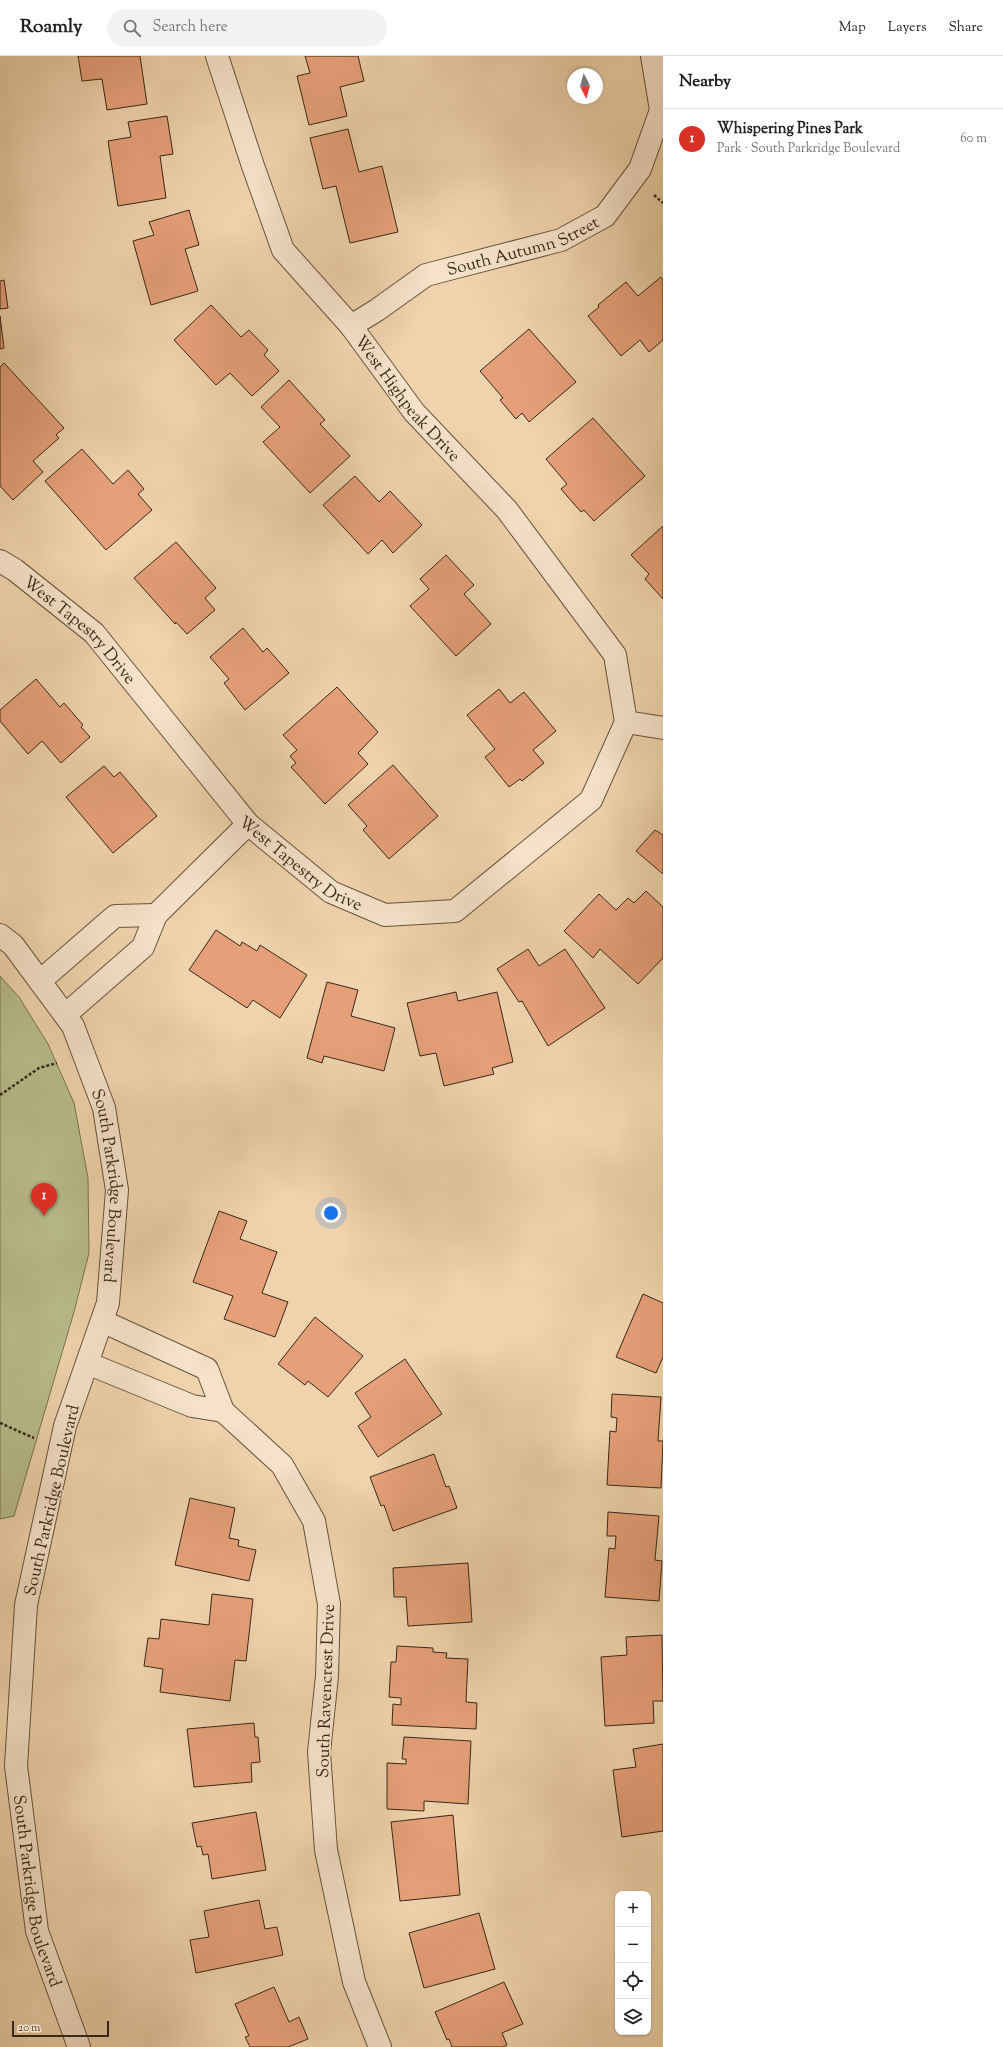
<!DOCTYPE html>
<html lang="en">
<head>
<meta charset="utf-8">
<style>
  body { margin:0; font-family:"Sorts Mill Goudy",serif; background:#f2f2f2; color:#202124 }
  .controls { position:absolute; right:12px; bottom:12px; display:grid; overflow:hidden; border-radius:8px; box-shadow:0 1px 3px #0004 }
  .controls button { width:36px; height:36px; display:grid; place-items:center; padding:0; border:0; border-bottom:1px solid #e0e0e0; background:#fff; color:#202124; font:20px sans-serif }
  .compass { position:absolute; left:567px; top:12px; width:36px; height:36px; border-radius:50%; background:#fff; box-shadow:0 1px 3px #0004; rotate:174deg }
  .scale { position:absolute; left:12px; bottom:10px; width:97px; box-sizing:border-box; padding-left:4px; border:2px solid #382817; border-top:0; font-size:11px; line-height:14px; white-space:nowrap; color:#382817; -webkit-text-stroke:3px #f5e2c9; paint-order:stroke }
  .you { position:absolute; left:331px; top:1157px; width:14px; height:14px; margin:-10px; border:3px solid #fff; border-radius:50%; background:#1a73e8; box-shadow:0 0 0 6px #1a73e833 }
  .badge { display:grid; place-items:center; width:26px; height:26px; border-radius:50%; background:#d93025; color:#fff; font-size:13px; font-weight:700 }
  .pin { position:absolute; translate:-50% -33px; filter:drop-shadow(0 1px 2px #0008) }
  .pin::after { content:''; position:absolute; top:21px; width:14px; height:12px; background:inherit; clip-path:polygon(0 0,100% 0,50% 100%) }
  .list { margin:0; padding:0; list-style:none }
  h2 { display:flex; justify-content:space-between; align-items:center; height:52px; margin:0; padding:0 16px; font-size:17px }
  h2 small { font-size:13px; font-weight:400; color:#757577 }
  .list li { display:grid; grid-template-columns:26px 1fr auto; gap:12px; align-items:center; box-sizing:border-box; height:60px; padding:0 16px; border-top:1px solid #e0e0e0 }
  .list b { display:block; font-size:15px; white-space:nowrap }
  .list p { margin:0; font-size:13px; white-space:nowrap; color:#757577 }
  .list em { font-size:13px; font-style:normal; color:#757577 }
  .icon { flex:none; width:22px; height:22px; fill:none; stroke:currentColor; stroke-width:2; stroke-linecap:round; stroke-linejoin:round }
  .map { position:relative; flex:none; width:663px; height:1991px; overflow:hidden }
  header { display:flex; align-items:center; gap:24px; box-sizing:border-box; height:56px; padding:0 20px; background:#fff; border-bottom:1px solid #e0e0e0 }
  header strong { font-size:19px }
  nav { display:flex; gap:22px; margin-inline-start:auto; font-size:14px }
  .search { width:280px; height:36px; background:#f2f2f2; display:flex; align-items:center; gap:10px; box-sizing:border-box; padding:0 14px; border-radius:22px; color:#757577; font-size:15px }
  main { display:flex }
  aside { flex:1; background:#fff }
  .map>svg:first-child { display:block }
  .green { fill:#b7bc8a; stroke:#787250 }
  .building { fill:#e6a079; stroke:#382817 }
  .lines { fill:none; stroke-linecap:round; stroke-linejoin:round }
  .minor-casing { stroke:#66533c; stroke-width:24 }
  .path { stroke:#382817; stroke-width:2.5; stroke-dasharray:3 2; stroke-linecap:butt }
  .minor { stroke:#f5e2c9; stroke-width:22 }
  .labels { text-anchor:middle; stroke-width:3.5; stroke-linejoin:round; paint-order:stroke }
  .street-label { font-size:17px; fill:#382817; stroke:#f5e2c9 }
</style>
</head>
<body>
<header>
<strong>Roamly</strong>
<div class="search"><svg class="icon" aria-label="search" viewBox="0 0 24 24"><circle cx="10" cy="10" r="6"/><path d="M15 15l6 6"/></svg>Search here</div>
<nav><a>Map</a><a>Layers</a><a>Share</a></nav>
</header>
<main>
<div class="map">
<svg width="663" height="1991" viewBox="0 0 663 1991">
  <rect width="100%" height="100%" fill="#efd3ac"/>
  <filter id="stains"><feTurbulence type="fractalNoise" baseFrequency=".005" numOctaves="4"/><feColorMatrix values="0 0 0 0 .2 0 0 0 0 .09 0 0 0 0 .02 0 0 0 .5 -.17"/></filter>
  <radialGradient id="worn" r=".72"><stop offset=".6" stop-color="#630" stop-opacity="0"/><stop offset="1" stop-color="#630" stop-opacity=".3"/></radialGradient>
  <path class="green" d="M0 920 19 941 48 988 74 1047 88 1122 89 1197 74 1256 14 1460 0 1463Z"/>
  <path class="building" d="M78 0H140L147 48 107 54 102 23 82 25Z
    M305 0H358L364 25 340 31 347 60 309 69 297 20 310 17Z
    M167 60 173 98 160 100 166 142 118 150 108 85 131 81 128 66Z
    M348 73 359 116 382 110 398 176 350 187 336 130 323 133 310 82Z
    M189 154 199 189 185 193 198 235 151 249 133 185 154 179 149 166Z
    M661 221 663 224V284L649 296 640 284 621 300 588 260 599 251 598 249 626 226 638 240Z
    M4 224 8 252 0 253V225Z
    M211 249 241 281 249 274 268 294 264 299 279 315 252 340 230 317 216 329 174 284Z
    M0 260 4 292 0 293Z
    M529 273 576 326 529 366 522 357 516 363 500 344 503 342 480 315Z
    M4 307 64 372 56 379 59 382 33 405 43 416 13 444 0 430V311Z
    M289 324 325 364 320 368 350 400 310 437 263 386 280 371 261 351Z
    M593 362 645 420 594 465 584 454 581 456 561 433 567 428 546 403Z
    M82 393 113 428 128 414 144 433 138 438 152 454 106 494 45 425Z
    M355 420 379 446 390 435 422 469 393 497 382 484 368 498 323 449Z
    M663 470V543L645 523 649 518 631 499Z
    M176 486 216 532 205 542 215 554 187 578 176 566 175 568 134 522Z
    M446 499 474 529 464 538 491 568 456 600 410 550 429 533 420 523Z
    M243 572 263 596 267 592 289 617 245 654 224 627 229 623 210 601Z
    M36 623 60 651 64 647 83 669 81 671 90 681 61 707 42 685 28 698 0 665V654Z
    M337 631 378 676 358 697 368 708 325 748 291 711 296 707 290 700 297 694 283 679Z
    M499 633 510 647 524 636 556 675 533 694 544 707 522 725 520 723 509 731 485 701 495 693 467 659Z
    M393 709 438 760 389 803 363 774 367 770 348 749Z
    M104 710 114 721 120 716 157 760 113 797 66 741Z
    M655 774 663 779V818L636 795Z
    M646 835 663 851V902L638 928 600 893 593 902 564 875 599 838 616 854 628 842 634 847Z
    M216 874 240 890 242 886 257 895 260 889 307 919 280 962 253 944 247 952 189 914Z
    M528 893 539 910 565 893 605 952 548 990 522 945 519 946 497 913Z
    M327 926 358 934 351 960 395 972 384 1015 324 1000 322 1007 307 1002Z
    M456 936 458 945 497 936 513 1006 492 1012 494 1018 444 1030 436 997 420 1000 407 947Z
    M219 1155 247 1165 240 1183 277 1196 262 1237 288 1246 275 1281 224 1263 233 1240 193 1226Z
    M643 1238 663 1247V1301L656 1317 616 1301Z
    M315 1261 363 1300 328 1341 308 1325 305 1329 278 1308Z
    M405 1303 442 1358 378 1401 358 1370 371 1361 355 1337Z
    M612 1338 661 1341 658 1385H663L661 1432 607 1429 610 1375 616 1376 617 1362 611 1361Z
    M434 1398 446 1431 449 1430 457 1452 393 1475 384 1449 381 1450 370 1421Z
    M190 1442 235 1452 229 1482 239 1484 238 1490 256 1494 249 1525 175 1509Z
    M608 1456 659 1460 655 1504 662 1505 659 1545 605 1541 609 1492 615 1493 616 1480H607Z
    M468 1507 472 1566 408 1570 406 1541H394L393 1512Z
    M212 1538 253 1543 246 1605 235 1604 230 1645 160 1636 163 1613 144 1610 148 1582 159 1583 161 1563 209 1569Z
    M662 1579 663 1645H653L654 1667 605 1670 601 1601 627 1599 626 1581Z
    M397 1590 433 1592V1596L447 1597 446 1602 468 1603 466 1646 477 1647 476 1673 392 1669 393 1648 401 1649V1642L389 1641 391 1606H396Z
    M254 1667 255 1681H258L260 1706 251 1707 252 1726 194 1731 187 1673Z
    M404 1681 471 1685 468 1748 424 1745V1755L387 1753V1707L406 1708V1703H402Z
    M663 1688V1775L622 1781 613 1714 636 1711 633 1693Z
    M256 1756 266 1814 212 1823 208 1798 203 1799 201 1790 197 1791 192 1767Z
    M453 1759 460 1839 400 1845 391 1766Z
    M259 1844 265 1873 277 1871 283 1899 196 1917 190 1884 209 1881 204 1855Z
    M479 1857 495 1913 424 1932 409 1877Z
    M504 1926 523 1968 502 1977 507 1989 503 1991H452L449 1983 447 1984 435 1956Z
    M274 1931 289 1966 299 1961 308 1983 288 1991H250L245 1981 249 1980 235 1948Z"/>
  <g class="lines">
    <defs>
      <g id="minor">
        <path id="s1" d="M217 0 253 110 283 194 351 270 414 356 507 454 615 599 626 666"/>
        <path id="s2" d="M351 270 377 254 426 219 561 184 605 160 640 113 661 54 652 0"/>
        <path id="s3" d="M0 505 15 514 94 577 248 768 331 836 385 859 455 855 591 744 626 666"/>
        <path d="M626 666 663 672"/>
        <path id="s4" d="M0 879 13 889 73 970 104 1052 117 1134 108 1247 65 1370 26 1549 16 1710 37 1875 79 1991"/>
        <path d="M40 925 115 860 156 859"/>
        <path d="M65 959 143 891 156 859 248 768"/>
        <path d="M102 1265 207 1313 223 1355 282 1409 314 1465 329 1548 327 1620 319 1696 326 1794 354 1926 380 1991"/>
        <path d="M87 1307 192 1350 223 1355"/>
      </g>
    </defs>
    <use href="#minor" class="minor-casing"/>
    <path class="path" d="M654 139 663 147
      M0 1039 39 1012 57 1007
      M0 1367 34 1382"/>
    <use href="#minor" class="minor"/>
  </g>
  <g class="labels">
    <g class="street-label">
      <text dy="6" stroke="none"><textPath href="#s2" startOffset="192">South Autumn Street</textPath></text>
      <text dy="6" stroke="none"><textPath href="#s1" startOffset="399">West Highpeak Drive</textPath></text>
      <text dy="6" stroke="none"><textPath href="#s3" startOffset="106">West Tapestry Drive</textPath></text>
      <text dy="6" stroke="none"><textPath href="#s3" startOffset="430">West Tapestry Drive</textPath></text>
      <text dy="6" stroke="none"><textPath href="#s4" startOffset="283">South Parkridge Boulevard</textPath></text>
      <text transform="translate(51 1444) rotate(-77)" y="6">South Parkridge Boulevard</text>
      <text transform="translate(325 1635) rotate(-88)" y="6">South Ravencrest Drive</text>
      <text dy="6" stroke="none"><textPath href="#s4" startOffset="1003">South Parkridge Boulevard</textPath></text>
    </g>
  </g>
  <rect width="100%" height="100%" filter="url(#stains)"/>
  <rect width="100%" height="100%" fill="url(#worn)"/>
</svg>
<div class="controls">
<button>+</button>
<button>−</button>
<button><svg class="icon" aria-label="locate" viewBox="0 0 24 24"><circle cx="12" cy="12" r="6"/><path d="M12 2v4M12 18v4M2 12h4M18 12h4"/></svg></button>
<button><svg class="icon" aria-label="layers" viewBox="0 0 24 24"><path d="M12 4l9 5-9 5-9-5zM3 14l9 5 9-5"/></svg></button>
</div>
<svg class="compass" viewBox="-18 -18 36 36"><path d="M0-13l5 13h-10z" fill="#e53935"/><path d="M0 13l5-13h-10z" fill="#757577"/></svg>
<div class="scale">20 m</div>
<div class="you"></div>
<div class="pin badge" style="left:44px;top:1160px">1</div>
</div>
<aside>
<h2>Nearby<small></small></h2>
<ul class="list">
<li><span class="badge">1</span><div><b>Whispering Pines Park</b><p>Park · South Parkridge Boulevard</p></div><em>60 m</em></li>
</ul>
</aside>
</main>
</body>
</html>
